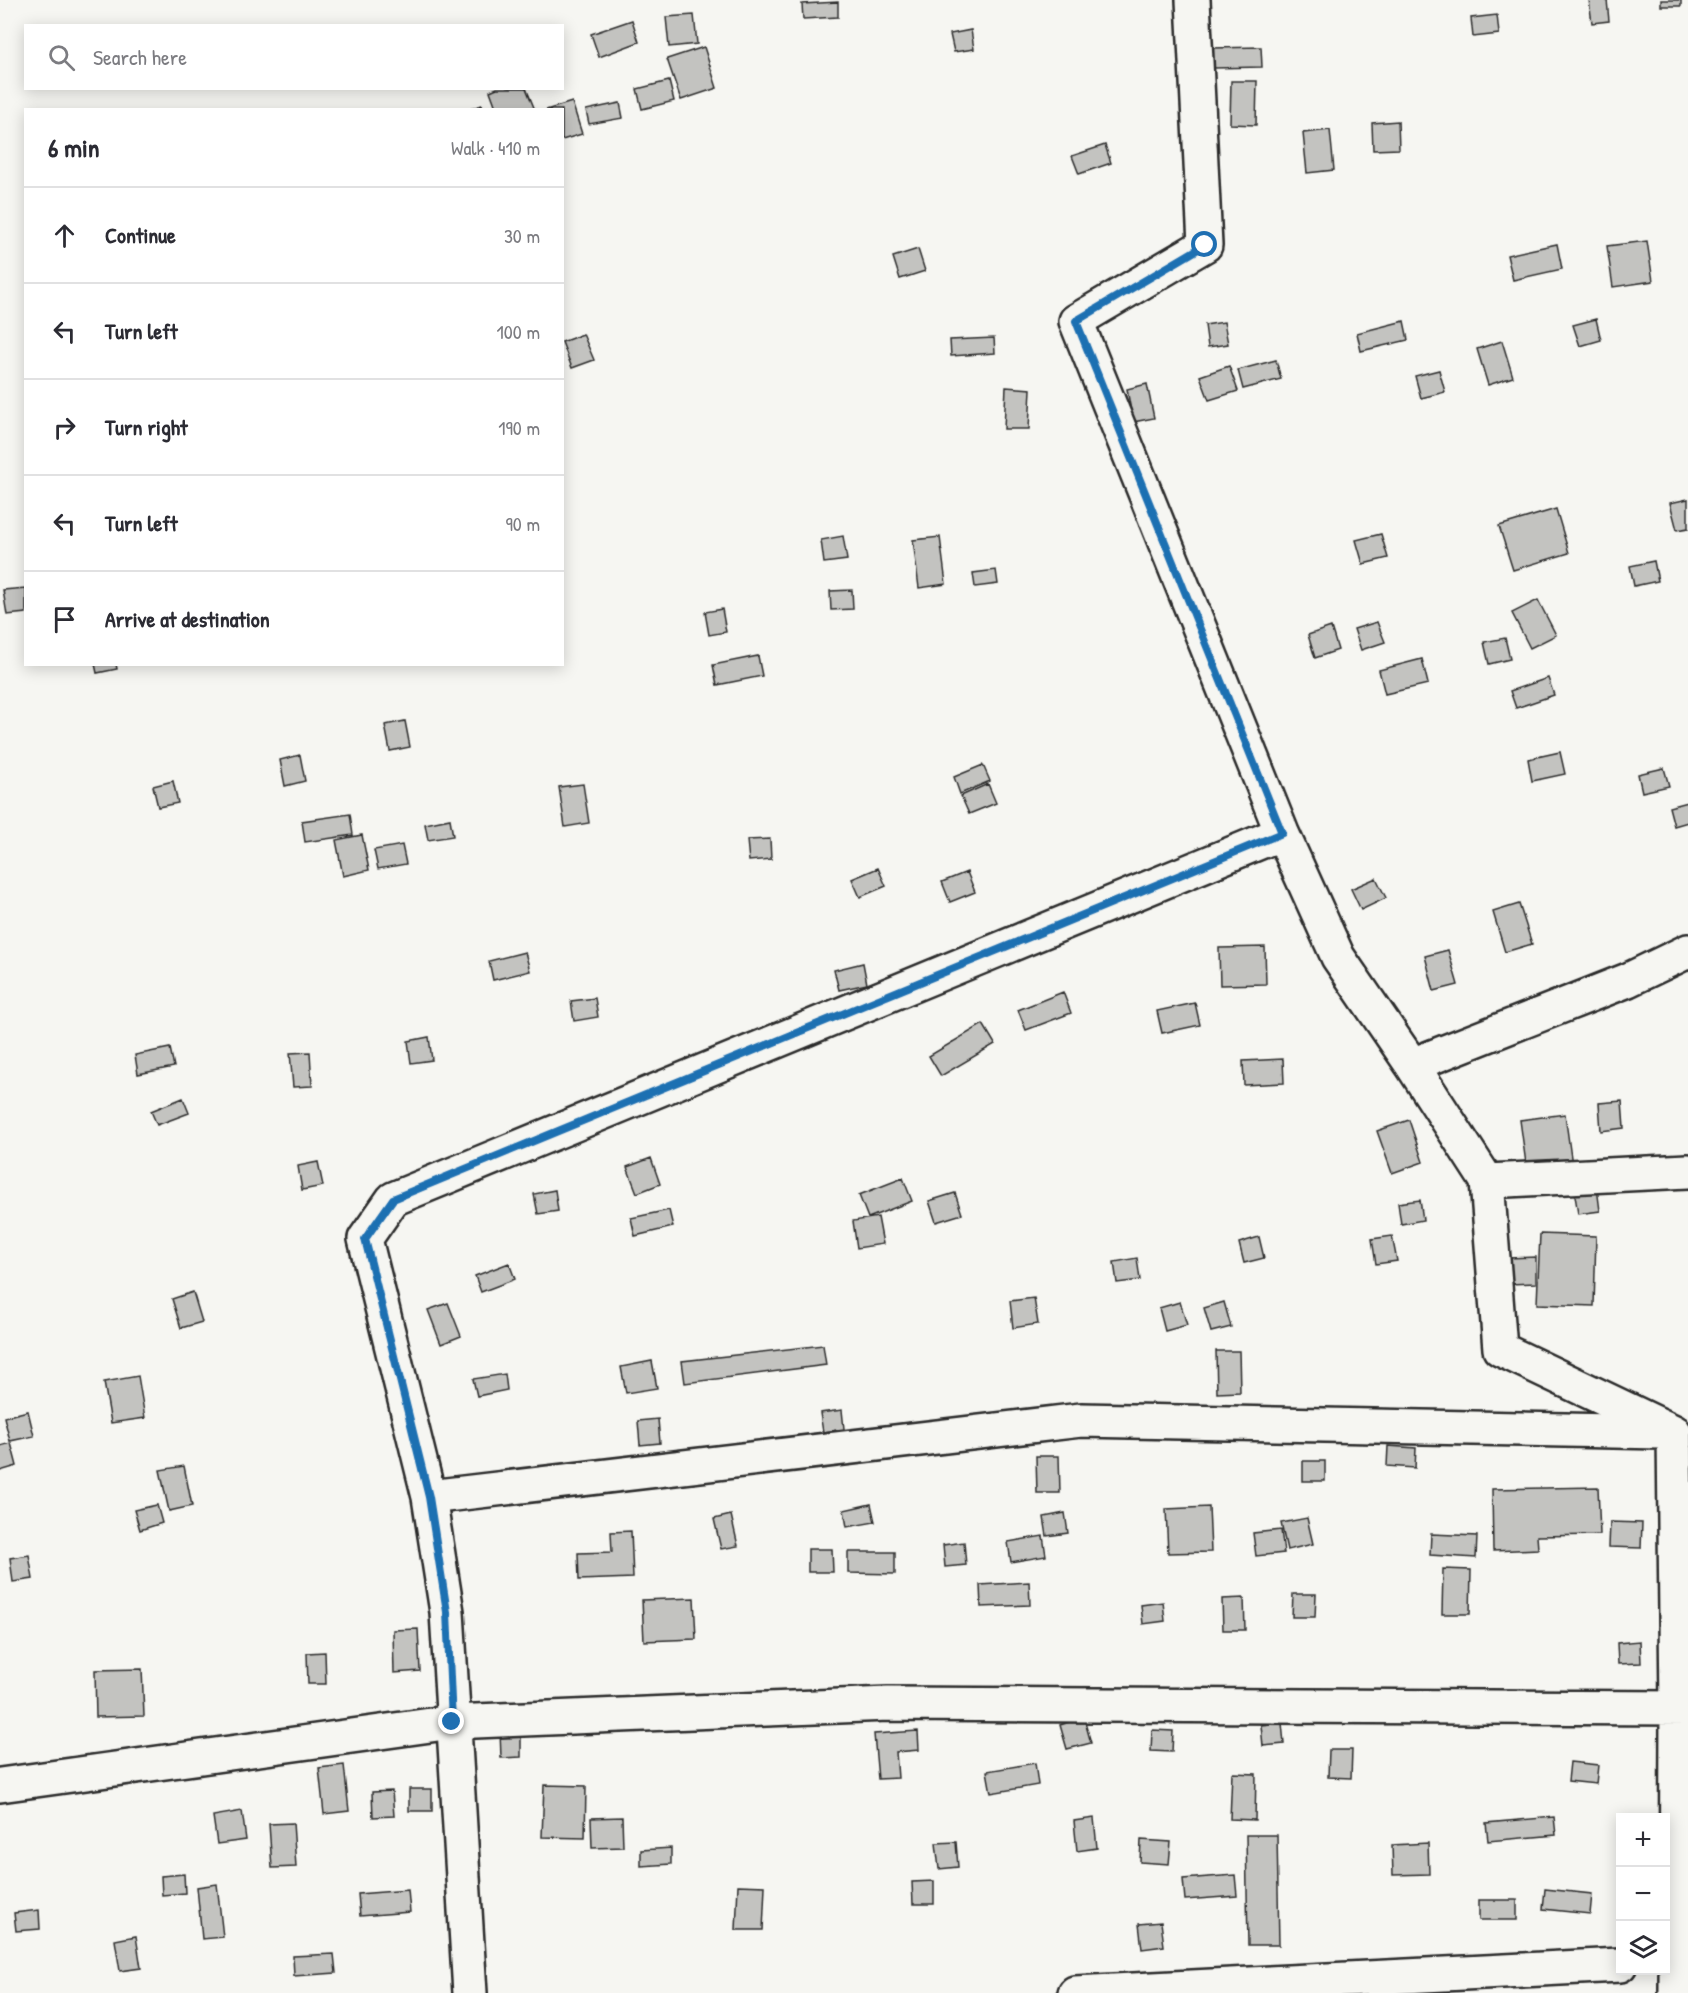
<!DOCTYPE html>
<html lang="en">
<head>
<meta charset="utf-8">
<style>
  body { margin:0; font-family:"Patrick Hand",sans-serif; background:#f7f7f7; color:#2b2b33 }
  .controls { position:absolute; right:18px; bottom:18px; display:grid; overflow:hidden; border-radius:0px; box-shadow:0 3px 15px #0003 }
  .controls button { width:54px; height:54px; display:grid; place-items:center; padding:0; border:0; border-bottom:2px solid #e1e1e2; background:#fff; color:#2b2b33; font:30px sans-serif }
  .stop { position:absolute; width:18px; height:18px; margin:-14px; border:4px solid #1f6fb2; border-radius:50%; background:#fff }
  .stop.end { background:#1f6fb2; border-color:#fff; box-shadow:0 2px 6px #0008 }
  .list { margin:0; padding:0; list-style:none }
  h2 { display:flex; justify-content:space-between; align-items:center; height:78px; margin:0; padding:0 24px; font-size:26px }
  h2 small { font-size:20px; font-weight:400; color:#7c7c81 }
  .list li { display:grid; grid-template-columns:39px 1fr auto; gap:18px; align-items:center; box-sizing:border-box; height:96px; padding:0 24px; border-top:2px solid #e1e1e2 }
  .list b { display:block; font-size:22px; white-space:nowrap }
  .list em { font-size:20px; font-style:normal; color:#7c7c81 }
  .icon { flex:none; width:33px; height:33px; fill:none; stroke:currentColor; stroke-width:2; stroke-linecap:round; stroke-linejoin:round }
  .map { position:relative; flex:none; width:1688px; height:1993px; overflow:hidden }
  .search { position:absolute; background:#fff; box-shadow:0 3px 15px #0003; left:24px; top:24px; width:540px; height:66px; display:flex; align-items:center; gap:15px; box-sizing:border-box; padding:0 21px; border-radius:0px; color:#7c7c81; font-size:22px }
  .panel { position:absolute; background:#fff; box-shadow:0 3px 15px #0003; left:24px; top:108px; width:540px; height:558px; border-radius:0px }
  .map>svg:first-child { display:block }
  .building { fill:#c3c3c0; stroke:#2b2b2b; stroke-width:1.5 }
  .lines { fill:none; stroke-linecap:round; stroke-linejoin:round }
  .minor-casing { stroke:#2b2b2b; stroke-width:38 }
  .minor { stroke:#f6f6f2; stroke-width:33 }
  .route { stroke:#1f6fb2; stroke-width:8 }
</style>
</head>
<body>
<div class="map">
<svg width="1688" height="1993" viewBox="0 0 1688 1993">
  <rect width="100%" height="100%" fill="#f6f6f2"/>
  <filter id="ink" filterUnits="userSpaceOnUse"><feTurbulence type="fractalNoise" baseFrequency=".0167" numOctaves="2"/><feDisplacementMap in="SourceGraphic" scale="12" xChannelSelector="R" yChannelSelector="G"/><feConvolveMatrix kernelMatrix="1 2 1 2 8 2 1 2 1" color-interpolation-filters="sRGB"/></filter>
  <g filter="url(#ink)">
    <path class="building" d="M1589 0H1607L1609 21 1592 23Z
      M1661 0H1681V6H1661Z
      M838 2V17L803 19 802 4Z
      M694 15 697 44 669 47 666 17Z
      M1497 15 1499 34 1473 37 1471 18Z
      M632 20 639 42 599 57 591 34Z
      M971 30 974 49 954 52 950 34Z
      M704 47 717 88 681 100 667 59Z
      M1261 47 1262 67 1213 68 1212 48Z
      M669 81 674 101 642 109 637 89Z
      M1231 81H1257L1256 125 1230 124Z
      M497 88H526L535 110H497L490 91Z
      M572 102 582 134 562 140V110H546Z
      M620 103 623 118 589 124 586 110Z
      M482 105 483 110H466Z
      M1398 121 1399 149 1373 150 1372 123Z
      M1330 130 1334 170 1307 173 1303 133Z
      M1105 145 1111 163 1079 174 1072 156Z
      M1647 241 1653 281 1613 287 1607 246Z
      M1557 244 1562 269 1513 280 1507 255Z
      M918 249 925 271 900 279 893 257Z
      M1596 319 1601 340 1580 346 1573 325Z
      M1404 321 1408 340 1361 351 1357 333Z
      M1224 322 1228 344 1208 347 1205 325Z
      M583 334 594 360 572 368 562 342Z
      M994 338 995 353 951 356 950 340Z
      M1502 341 1513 377 1488 385 1477 349Z
      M1276 360 1281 379 1243 389 1238 370Z
      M1229 366 1238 391 1209 400 1200 376Z
      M1439 370 1445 392 1421 398 1415 376Z
      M1147 384 1154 418 1133 422 1127 389Z
      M1006 387 1031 389 1029 429H1004Z
      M1688 499V528L1677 530 1670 503Z
      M1556 509 1569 553 1513 570 1499 526Z
      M1381 534 1388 558 1363 564 1356 540Z
      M843 536 847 560 824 563 821 540Z
      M940 537 946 584 919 588 913 540Z
      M1654 561 1658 581 1634 586 1630 566Z
      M996 570 998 584 975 587 973 573Z
      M26 588V613L7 615 3 590Z
      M852 590 853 609 831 610 830 591Z
      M1538 600 1556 635 1530 648 1512 613Z
      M722 609 726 632 709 635 705 612Z
      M1377 622 1385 642 1361 650 1354 629Z
      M1331 627 1338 650 1315 658 1308 635Z
      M1505 638 1510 659 1489 664 1484 642Z
      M758 656 762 676 717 685 713 665Z
      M1422 659 1428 684 1385 694 1379 670Z
      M95 664H116L117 669 97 673Z
      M1548 678 1554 695 1516 708 1510 691Z
      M405 721 410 747 390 751 385 725Z
      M1560 752 1565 774 1532 781 1528 759Z
      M300 755 305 781 285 786 280 760Z
      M983 765 990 781 960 794 954 777Z
      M1664 768 1669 786 1642 792 1638 774Z
      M173 781 178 803 158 807 153 786Z
      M583 784 589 823 565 827 559 787Z
      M988 784 996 803 969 814 961 796Z
      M1688 802V822L1674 826 1669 807Z
      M350 814 353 835 305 842 302 821Z
      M450 819 453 836 428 840 425 824Z
      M362 835 369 870 343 876 336 840Z
      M770 839 771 859 749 861 747 840Z
      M402 845 406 864 378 869 374 850Z
      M878 868 886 886 860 897 852 879Z
      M967 872 975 892 950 902 942 882Z
      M1376 878 1386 898 1361 910 1351 889Z
      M1519 904 1532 944 1505 952 1493 912Z
      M1265 947 1266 984 1220 985 1219 948Z
      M1448 950 1458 985 1434 991 1425 956Z
      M525 952 530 971 493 980 489 961Z
      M863 963 867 984 839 990 834 970Z
      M1063 992 1071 1013 1026 1030 1018 1010Z
      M595 998 598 1017 574 1021 571 1001Z
      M1195 1003 1200 1025 1162 1033 1157 1011Z
      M983 1024 995 1044 941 1076 929 1056Z
      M429 1037 432 1060 411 1063 408 1041Z
      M170 1048 174 1067 138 1074 135 1055Z
      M310 1052 312 1086 293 1087 290 1053Z
      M1283 1059 1284 1083 1244 1085 1243 1061Z
      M183 1098 189 1113 157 1125 151 1111Z
      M1622 1101 1624 1128 1601 1131 1599 1103Z
      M1565 1114 1572 1165 1527 1171 1520 1120Z
      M1409 1120 1423 1162 1392 1173 1377 1131Z
      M651 1158 660 1184 637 1193 627 1167Z
      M318 1162 323 1186 302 1190 298 1166Z
      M903 1178 912 1201 868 1218 859 1195Z
      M1596 1180 1600 1211 1578 1214 1573 1183Z
      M555 1190 558 1211 538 1214 534 1194Z
      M955 1193 962 1214 936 1222 929 1201Z
      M1420 1200 1423 1220 1401 1224 1398 1203Z
      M669 1210 673 1227 635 1236 631 1218Z
      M878 1217 883 1244 857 1248 853 1221Z
      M1540 1234 1596 1236 1594 1306 1537 1304Z
      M1392 1236 1397 1261 1376 1264 1372 1239Z
      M1259 1237 1264 1258 1244 1263 1239 1243Z
      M1536 1257V1283L1510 1284 1509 1258Z
      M1137 1258 1140 1280 1117 1283 1114 1262Z
      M509 1263 515 1279 481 1292 475 1276Z
      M193 1292 202 1322 181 1328 172 1299Z
      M1034 1298 1038 1324 1013 1328 1010 1301Z
      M1180 1302 1187 1325 1165 1331 1159 1308Z
      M1224 1302 1231 1327 1211 1332 1204 1308Z
      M448 1303 461 1336 441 1344 428 1310Z
      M823 1345 826 1365 685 1383 682 1361Z
      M1216 1351H1239L1240 1392 1217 1393Z
      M652 1361 657 1388 626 1393 621 1367Z
      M505 1374 507 1390 477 1396 473 1379Z
      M138 1376 145 1418 111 1423 104 1382Z
      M842 1410 844 1429 823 1432 820 1413Z
      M28 1411 34 1436 10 1441 4 1417Z
      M658 1419 660 1443 640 1445 638 1421Z
      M11 1443 17 1466 0 1471V1446Z
      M1388 1446 1416 1448 1415 1468 1387 1466Z
      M1036 1456H1059L1060 1493H1037Z
      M1303 1461H1325V1481H1303Z
      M184 1466 192 1506 169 1511 160 1470Z
      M1598 1487 1600 1535 1537 1536 1538 1549 1493 1551 1492 1489Z
      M871 1504 875 1522 847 1527 844 1510Z
      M157 1505 162 1523 140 1530 134 1510Z
      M1209 1507 1211 1552 1168 1553 1166 1509Z
      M1065 1513 1068 1533 1047 1536 1044 1517Z
      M731 1515 738 1546 721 1549 714 1519Z
      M1307 1518 1313 1544 1287 1550 1281 1523Z
      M1610 1522 1642 1523 1641 1548 1609 1547Z
      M1281 1530 1284 1553 1256 1556 1253 1533Z
      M631 1531 633 1578 579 1580 578 1553 612 1552 611 1532Z
      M1431 1534 1477 1536 1476 1558 1430 1555Z
      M1043 1536 1046 1556 1011 1562 1008 1542Z
      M964 1542 966 1565 945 1567 943 1545Z
      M808 1549H832L833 1572H808Z
      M848 1552H895V1574L848 1573Z
      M29 1555 33 1579 13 1582 10 1558Z
      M1443 1569 1471 1570 1470 1614H1442Z
      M1029 1582 1030 1605 981 1607 980 1585Z
      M1293 1594H1316L1315 1617H1292Z
      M694 1598 696 1639 644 1641 642 1600Z
      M1244 1598 1245 1630H1223L1222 1599Z
      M1163 1602 1165 1621 1143 1624 1141 1605Z
      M418 1629 420 1671 394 1673 393 1630Z
      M1640 1641 1641 1663 1618 1664 1617 1643Z
      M325 1652 326 1684H308L307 1653Z
      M142 1669 144 1716 96 1717 95 1670Z
      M1084 1718 1091 1743 1067 1749 1060 1725Z
      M1282 1723 1284 1744 1263 1746 1261 1725Z
      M521 1730V1757L501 1758 500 1731Z
      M1152 1730 1173 1731 1172 1752 1151 1751Z
      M918 1731 919 1750 896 1752 898 1778 878 1779 874 1734Z
      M1329 1750H1352L1351 1778 1328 1777Z
      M1570 1762 1598 1765 1596 1784 1568 1781Z
      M1035 1763 1038 1785 991 1793 987 1771Z
      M344 1765 349 1811 324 1814 319 1768Z
      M1232 1773 1256 1774 1255 1820 1230 1819Z
      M544 1785 586 1786 585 1838 542 1837Z
      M409 1789H432V1811H409Z
      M392 1791 394 1816 373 1817 372 1792Z
      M242 1811 246 1840 217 1844 213 1816Z
      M622 1817 623 1847 592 1848 591 1818Z
      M1554 1817 1556 1835 1488 1841 1486 1823Z
      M1094 1818 1097 1848 1077 1851 1074 1821Z
      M293 1823 296 1867 272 1868 269 1824Z
      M1246 1835H1277L1279 1945H1248Z
      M1141 1840 1171 1842 1169 1864 1140 1862Z
      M956 1842 958 1867 939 1869 936 1843Z
      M1428 1843 1429 1874 1393 1875 1392 1845Z
      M671 1848V1864L641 1866V1850Z
      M184 1874 185 1893 162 1895 161 1876Z
      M1235 1875 1237 1896 1185 1900 1183 1879Z
      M934 1881V1904H913L912 1882Z
      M217 1884 223 1937 202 1939 197 1887Z
      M738 1885 765 1886 763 1930H736Z
      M1545 1889 1592 1894 1590 1914 1543 1909Z
      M408 1890 410 1912 360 1916 358 1894Z
      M1479 1900H1517V1920H1479Z
      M39 1910 40 1929 16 1931 14 1913Z
      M1161 1922 1164 1946 1142 1949 1139 1924Z
      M136 1936 141 1968 120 1971 115 1940Z
      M334 1954 336 1973 294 1976 293 1956Z"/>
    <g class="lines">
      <defs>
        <path id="minor" d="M1193 0 1205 245 1076 321 1282 833 1338 957 1412 1065 1487 1181 1500 1349 1674 1432 1677 1708 1676 1993
          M1412 1065 1628 980 1688 951
          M1487 1181 1688 1171
          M429 1497 1081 1420 1661 1432
          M0 1785 452 1722 888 1704 1688 1708
          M470 1993 447 1612 429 1497 365 1239 393 1199 1282 833
          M1075 1993 1620 1965"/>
      </defs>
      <use href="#minor" class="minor-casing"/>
      <use href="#minor" class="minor"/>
    </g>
  </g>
  <g class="lines" filter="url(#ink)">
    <path class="route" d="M452 1722 447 1612 429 1497 365 1239 393 1199 1282 833 1076 321 1205 245"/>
  </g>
</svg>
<div class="controls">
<button>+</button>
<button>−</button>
<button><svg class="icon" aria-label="layers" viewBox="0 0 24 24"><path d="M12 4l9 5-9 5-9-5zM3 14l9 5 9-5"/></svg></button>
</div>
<div class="stop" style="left:1205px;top:245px"></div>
<div class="stop end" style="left:452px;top:1722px"></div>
<div class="search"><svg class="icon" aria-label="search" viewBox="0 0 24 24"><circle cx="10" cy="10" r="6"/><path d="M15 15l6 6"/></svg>Search here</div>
<section class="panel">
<h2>6 min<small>Walk · 410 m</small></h2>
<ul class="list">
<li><svg class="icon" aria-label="ahead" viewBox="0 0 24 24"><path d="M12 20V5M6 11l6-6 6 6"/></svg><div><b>Continue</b></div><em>30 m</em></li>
<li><svg class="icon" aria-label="left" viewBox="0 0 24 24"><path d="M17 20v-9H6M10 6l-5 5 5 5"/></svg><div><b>Turn left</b></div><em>100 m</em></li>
<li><svg class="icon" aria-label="right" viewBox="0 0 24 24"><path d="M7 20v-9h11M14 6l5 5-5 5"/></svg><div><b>Turn right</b></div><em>190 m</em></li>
<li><svg class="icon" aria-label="left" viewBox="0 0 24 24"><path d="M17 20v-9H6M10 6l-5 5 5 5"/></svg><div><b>Turn left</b></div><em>90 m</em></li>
<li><svg class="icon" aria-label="arrive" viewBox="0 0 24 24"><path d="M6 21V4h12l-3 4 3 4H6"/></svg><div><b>Arrive at destination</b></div></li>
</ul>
</section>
</div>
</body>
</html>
